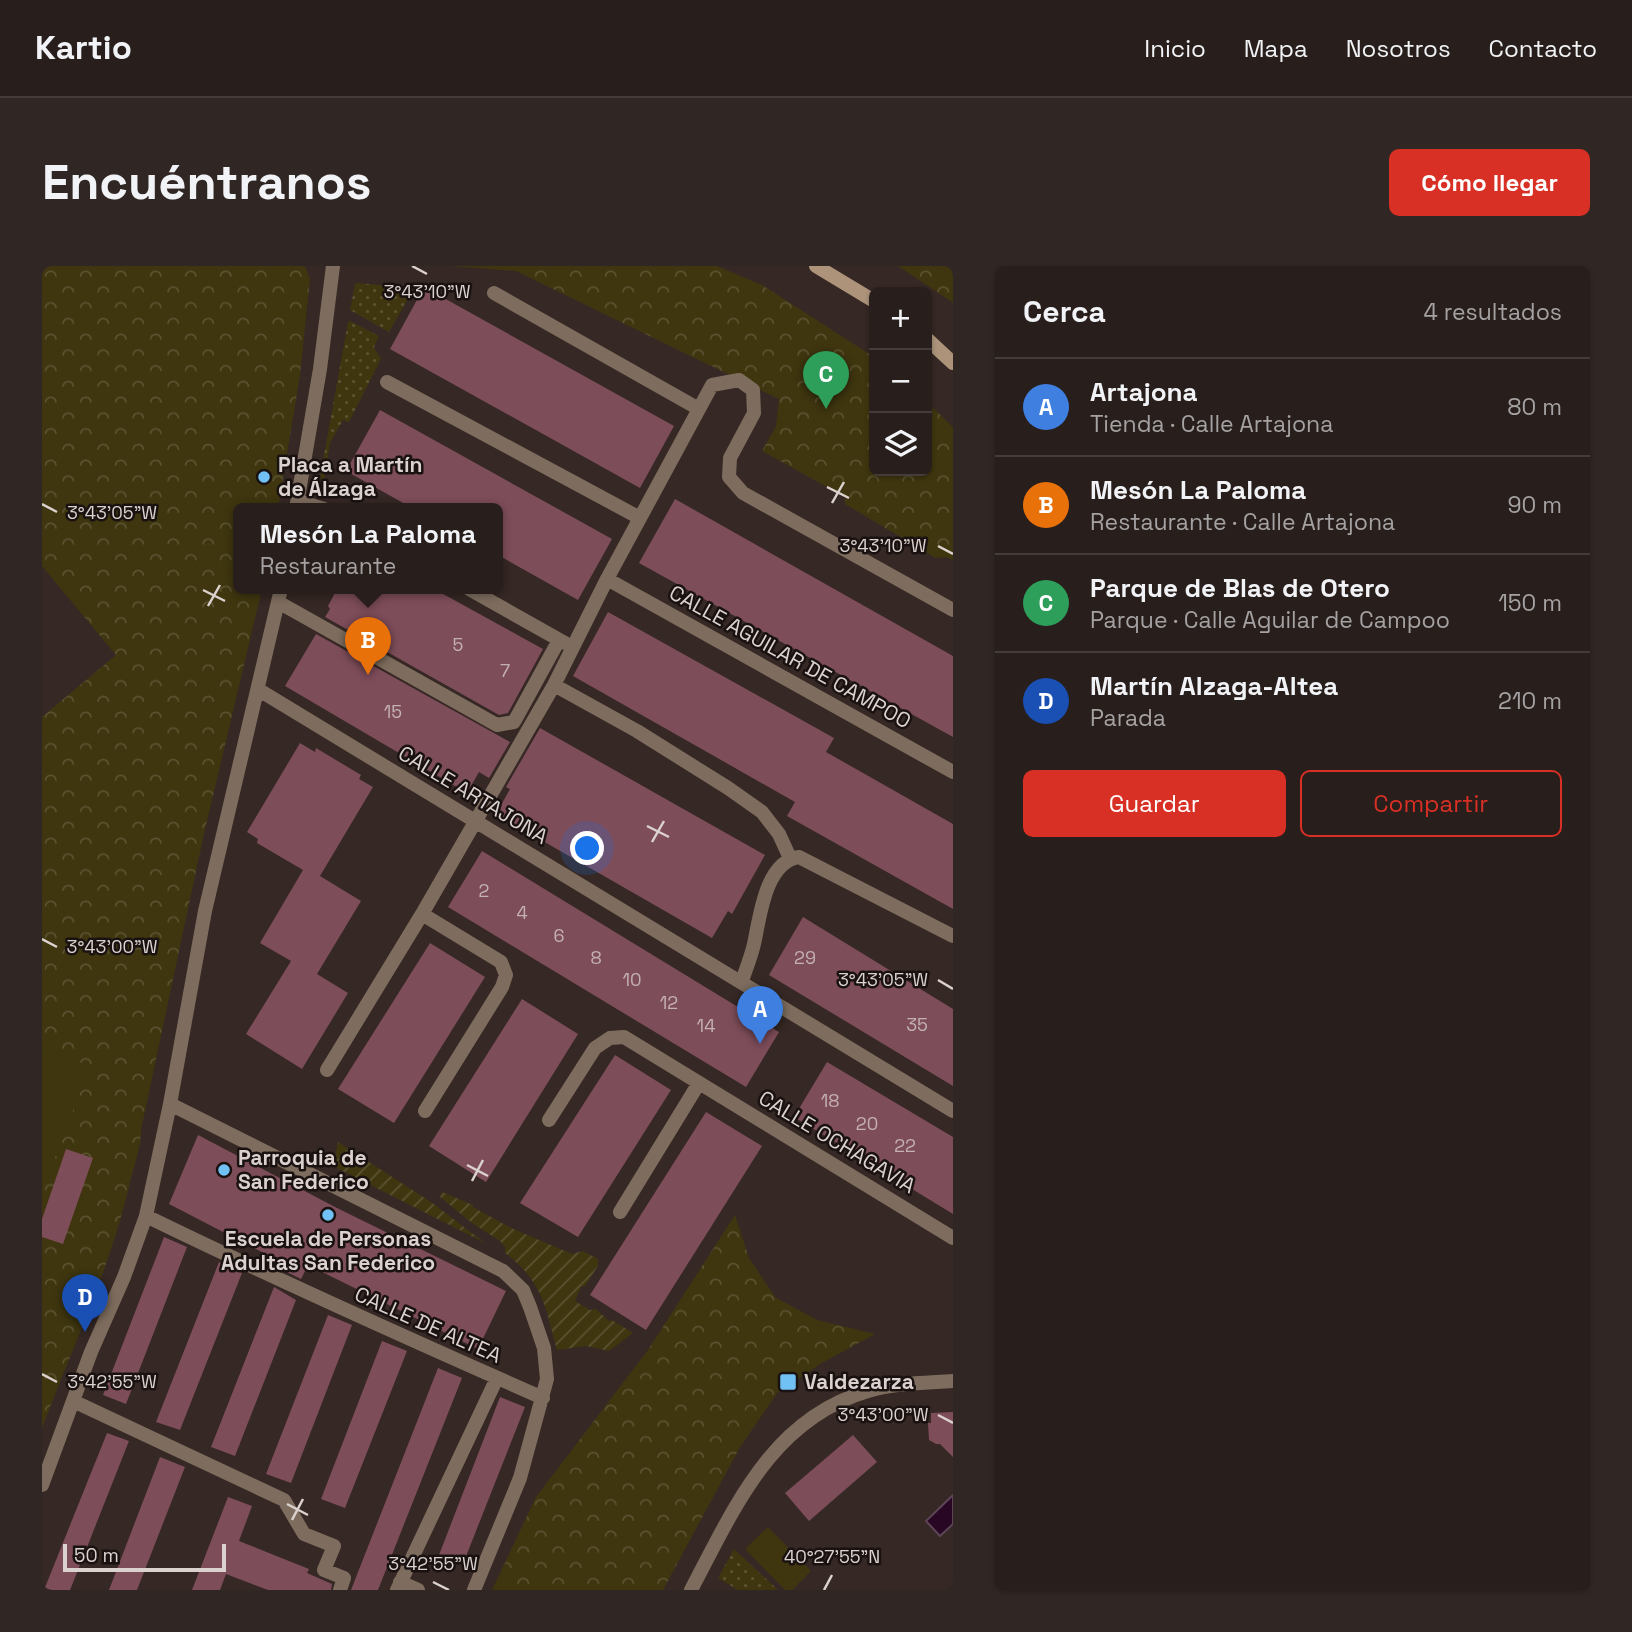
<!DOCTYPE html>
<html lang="es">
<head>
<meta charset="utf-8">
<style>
  body { margin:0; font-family:"Space Grotesk",sans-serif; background:#302724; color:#f1f3f6 }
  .controls { position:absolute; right:21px; top:21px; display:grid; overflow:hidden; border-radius:10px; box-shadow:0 2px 5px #0004 }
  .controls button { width:63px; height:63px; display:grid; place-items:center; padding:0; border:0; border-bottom:2px solid #443c3a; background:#281e1b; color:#f1f3f6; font:35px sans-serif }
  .scale { position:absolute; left:21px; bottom:18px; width:163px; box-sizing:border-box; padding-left:7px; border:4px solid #dbd2cf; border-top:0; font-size:19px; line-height:24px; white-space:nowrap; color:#dbd2cf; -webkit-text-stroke:5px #191211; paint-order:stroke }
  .you { position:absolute; left:546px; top:583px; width:24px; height:24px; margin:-18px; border:5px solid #fff; border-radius:50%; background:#1a73e8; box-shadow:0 0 0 10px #1a73e833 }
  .badge { display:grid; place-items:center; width:46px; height:46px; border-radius:50%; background:#d93025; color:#fff; font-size:23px; font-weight:700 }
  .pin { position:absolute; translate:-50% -58px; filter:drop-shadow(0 2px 4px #0008) }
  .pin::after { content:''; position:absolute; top:37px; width:24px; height:21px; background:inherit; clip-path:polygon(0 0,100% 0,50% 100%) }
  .popup { position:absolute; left:191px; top:237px; width:270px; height:91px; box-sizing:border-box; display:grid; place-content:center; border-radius:10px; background:#281e1b; filter:drop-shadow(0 2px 5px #0005); font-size:23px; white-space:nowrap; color:#a5a2a3 }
  .popup b { font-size:26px; color:#f1f3f6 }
  .popup::after { content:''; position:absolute; left:50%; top:100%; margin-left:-14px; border:14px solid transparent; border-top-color:#281e1b }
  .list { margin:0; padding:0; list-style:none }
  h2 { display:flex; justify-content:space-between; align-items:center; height:91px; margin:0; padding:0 28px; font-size:30px }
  h2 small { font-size:23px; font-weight:400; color:#a5a2a3 }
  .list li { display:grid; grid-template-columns:46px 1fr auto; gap:21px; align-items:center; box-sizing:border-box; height:98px; padding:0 28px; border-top:2px solid #443c3a }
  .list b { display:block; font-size:26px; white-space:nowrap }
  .list p { margin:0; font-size:23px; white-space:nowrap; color:#a5a2a3 }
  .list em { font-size:23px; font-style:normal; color:#a5a2a3 }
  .actions { display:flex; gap:14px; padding:21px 28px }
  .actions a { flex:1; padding:16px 0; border:2px solid #d93025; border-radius:10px; text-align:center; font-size:24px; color:#d93025 }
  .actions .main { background:#d93025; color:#fff }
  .icon { flex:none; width:38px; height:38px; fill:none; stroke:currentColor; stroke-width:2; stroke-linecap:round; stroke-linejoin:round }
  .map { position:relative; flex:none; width:911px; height:1324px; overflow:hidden; border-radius:10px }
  header { display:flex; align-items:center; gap:42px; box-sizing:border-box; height:98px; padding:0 35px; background:#281e1b; border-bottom:2px solid #443c3a }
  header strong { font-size:33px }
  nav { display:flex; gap:38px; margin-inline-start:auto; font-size:24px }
  .intro { display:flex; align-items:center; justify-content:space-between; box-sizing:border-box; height:168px; padding:0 42px }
  h1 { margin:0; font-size:49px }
  .button { padding:18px 32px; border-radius:10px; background:#d93025; color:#fff; font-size:24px; font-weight:700 }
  main { display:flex; gap:42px; padding:0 42px }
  aside { flex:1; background:#281e1b; border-radius:10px; box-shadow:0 2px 5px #0004 }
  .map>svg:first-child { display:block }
  .grass { fill:url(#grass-dots) }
  .park { fill:url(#park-crowns) }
  .garden { fill:url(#garden-furrows) }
  .pitch { fill:#3f360f }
  .water { fill:#270723; stroke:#5d4457; stroke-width:2 }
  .building { fill:#7e4d5a }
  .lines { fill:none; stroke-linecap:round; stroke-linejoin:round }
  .street { stroke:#7e6d5e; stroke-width:14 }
  .secondary { stroke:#ac937a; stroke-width:14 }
  .ticks { fill:none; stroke:#dbd2cf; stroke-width:2.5 }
  .poi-dot { fill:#72c1f5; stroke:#191211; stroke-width:2.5 }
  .labels { text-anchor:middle; stroke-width:5; stroke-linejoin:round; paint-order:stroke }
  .number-label { font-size:18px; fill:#c4b1b2 }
  .poi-label { font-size:21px; font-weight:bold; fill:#dbd2cf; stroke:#191211; text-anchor:start }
  .street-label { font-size:21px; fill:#dbd2cf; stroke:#191211 }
  .ticks-label { font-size:18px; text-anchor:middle; fill:#dbd2cf; stroke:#191211; stroke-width:5; stroke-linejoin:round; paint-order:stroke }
</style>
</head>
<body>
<header>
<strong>Kartio</strong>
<nav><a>Inicio</a><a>Mapa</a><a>Nosotros</a><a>Contacto</a></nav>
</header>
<div class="intro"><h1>Encuéntranos</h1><a class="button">Cómo llegar</a></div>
<main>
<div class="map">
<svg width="911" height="1324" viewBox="0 0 911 1324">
  <defs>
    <pattern id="grass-dots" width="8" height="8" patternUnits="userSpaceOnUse" patternTransform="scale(1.75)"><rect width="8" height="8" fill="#3f360f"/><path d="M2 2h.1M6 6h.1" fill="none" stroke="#5a5231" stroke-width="1.8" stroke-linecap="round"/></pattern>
    <pattern id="park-crowns" width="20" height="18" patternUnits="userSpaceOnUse" patternTransform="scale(1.75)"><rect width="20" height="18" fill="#3f360f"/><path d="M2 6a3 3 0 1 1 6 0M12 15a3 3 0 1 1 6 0" fill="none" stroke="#5a5231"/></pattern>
    <pattern id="garden-furrows" width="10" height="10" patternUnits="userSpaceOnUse" patternTransform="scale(1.75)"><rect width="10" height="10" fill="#3f360f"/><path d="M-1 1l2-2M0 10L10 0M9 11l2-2" fill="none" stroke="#5a5231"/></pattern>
  </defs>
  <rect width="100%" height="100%" fill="#362824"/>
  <path class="grass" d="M316 17 369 22 371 24 347 66 308 44 313 18Z
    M308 55 337 70 332 81 339 93 307 156 301 154 288 177 282 216 278 211 306 56Z
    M692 1283 736 1324H696L676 1312Z"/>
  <path class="park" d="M0 0H263L268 13 258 109 236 243H196V323H220L161 572 99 864C99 881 93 896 89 912 70 998 31 1080 0 1162V451L74 389 0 300Z
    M407 0H675L720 19 832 91V205H885V136L911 161V294L904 291 894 292 803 238V231L720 185 734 160 737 133 474 5Z
    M856 0H911V37L910 36Z
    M693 949 707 992 733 1031 775 1054 833 1068 780 1097 736 1126 698 1181 621 1324H450L494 1231 606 1084Z"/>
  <path class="garden" d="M296 876 389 936 443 977 291 900Z
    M400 926 431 939V941L469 962 530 988 541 985 556 993V1000L543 1020 539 1021 533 1035 548 1044 554 1043 567 1055 570 1054 591 1067 567 1085 544 1080 515 1084C503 1040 501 1016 463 987V981L458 975 430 957 398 931Z"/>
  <path class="pitch" d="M0 782 48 800 0 926Z
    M726 1261 769 1305 750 1324H743L703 1283Z"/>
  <path class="water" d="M911 1229V1258L898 1270 884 1255Z"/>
  <path class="building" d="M382 21 632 160 598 222 348 83Z
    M338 144 570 273 536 334 456 289V243H372L304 205Z
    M633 233 911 390V471L597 297Z
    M295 323H392L501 383 466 447 457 449 283 351 288 343 286 340Z
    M566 346 792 472 784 486 911 558V643L745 550 753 536 531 410Z
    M274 368 468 476 447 512 437 506 425 527 243 420Z
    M498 462 723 589 690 648 686 645 670 672 454 548 468 523 464 521Z
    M258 477 273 486 274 482 319 509 317 513 331 521 278 610 319 635 275 708 306 727 260 803 204 768 249 695 218 677 261 604 215 577 216 573 205 566Z
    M440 585 737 766 704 821 406 641Z
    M761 651 911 743V820L727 709Z
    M388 677 443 711 352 857 296 823Z
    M480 733 536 768 444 916 387 880Z
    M573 789 629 824 536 971 478 937Z
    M785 796 911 871V948L752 851Z
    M664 846 720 880 604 1064 548 1029Z
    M156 869 295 942 464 1025 436 1083 266 999 259 1013 239 1003 241 997 127 938Z
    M24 883 51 892 21 978 0 971V953Z
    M122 971 145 981 84 1138 61 1129Z
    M177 996 200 1007 138 1164 114 1156Z
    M232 1021 254 1034 193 1190 169 1181Z
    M286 1049 310 1059 249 1217 224 1208Z
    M340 1075 365 1085 303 1242 279 1233Z
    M396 1102 420 1112 336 1324H309Z
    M458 1131 483 1141 421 1298 397 1289Z
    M911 1146V1191L898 1178H894L887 1174 886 1157H889V1147Z
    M65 1167 87 1175 34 1309 28 1324H2Z
    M811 1169 835 1196 767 1255 743 1227Z
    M118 1191 143 1201 95 1324H67Z
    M186 1231 210 1240 197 1275 267 1303 265 1307 290 1318 289 1324H226L184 1308 178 1324H150Z"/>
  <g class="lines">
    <path class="street" d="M452 27 657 143
      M345 116 598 252
      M256 235 282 243
      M254 243 278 103 291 0
      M565 313 911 506
      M427 323 523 377
      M236 336 455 459 472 456 517 374
      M512 419 595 465 686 522 720 546 737 568 748 592
      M217 424 911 845
      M380 648 459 696 464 709 460 721 383 845
      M700 715C704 703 709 691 712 678 718 651 723 596 757 591L911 670
      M285 804 380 648 512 419 565 313 670 119 697 114 711 124 712 147 688 192 687 211 701 227 911 344
      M128 838 461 1005 481 1024 488 1041 502 1082 505 1113 478 1212 432 1324
      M507 854 553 782 568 772 582 771 911 972
      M578 946 657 817
      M104 950C235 1014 367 1073 501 1132
      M31 1135 242 1234 262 1268 292 1280 282 1304 302 1312 298 1324
      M0 1219 49 1086 82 1011 104 950 128 838 163 645 239 323
      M358 1316 376 1324
      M355 1324 455 1112
      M649 1324C692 1243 729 1153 826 1125 853 1117 882 1117 911 1115"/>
    <path class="secondary" d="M774 0 832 35
      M885 73 911 97"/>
  </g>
  <path class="ticks" d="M370 0 385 8M785 221 807 232M790 237 802 216M0 238 15 246M896 280 911 288M161 324 183 335M166 340 178 319M605 560 627 571M610 576 622 555M0 673 15 681M896 714 911 723M425 899 446 910M430 915 441 894M0 1108 15 1116M896 1149 911 1157M245 1238 266 1249M250 1254 261 1233M391 1316 407 1324M782 1324 790 1309"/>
  <g class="poi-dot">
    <circle cx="222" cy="211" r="7"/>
    <circle cx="182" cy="904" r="7"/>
    <circle cx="286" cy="949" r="7"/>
    <rect x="737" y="1107" width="18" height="18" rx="3.5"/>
  </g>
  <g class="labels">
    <g class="number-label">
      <text x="416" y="385">5</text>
      <text x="463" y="411">7</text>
      <text x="351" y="452">15</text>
      <text x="442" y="631">2</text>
      <text x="480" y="653">4</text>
      <text x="517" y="676">6</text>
      <text x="554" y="698">8</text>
      <text x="763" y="698">29</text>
      <text x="590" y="720">10</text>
      <text x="627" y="743">12</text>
      <text x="875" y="765">35</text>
      <text x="664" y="766">14</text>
      <text x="788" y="841">18</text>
      <text x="825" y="864">20</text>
      <text x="863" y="886">22</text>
    </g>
    <g class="poi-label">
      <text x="236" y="206">Placa a Martín<tspan x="236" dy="24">de Álzaga</tspan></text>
      <text x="196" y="899">Parroquia de<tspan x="196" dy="24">San Federico</tspan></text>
      <text x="286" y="980" text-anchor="middle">Escuela de Personas<tspan x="286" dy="24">Adultas San Federico</tspan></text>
      <text x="762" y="1123">Valdezarza</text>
    </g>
    <g class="street-label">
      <text transform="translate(748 391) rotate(29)" y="7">CALLE AGUILAR DE CAMPOO</text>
      <text transform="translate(431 529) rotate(31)" y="7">CALLE ARTAJONA</text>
      <text transform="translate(795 876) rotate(31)" y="7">CALLE OCHAGAVIA</text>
      <text transform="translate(386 1059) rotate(24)" y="7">CALLE DE ALTEA</text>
    </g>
  </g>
  <g class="ticks-label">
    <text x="385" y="32">3°43'10"W</text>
    <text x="70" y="253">3°43'05"W</text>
    <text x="841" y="286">3°43'10"W</text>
    <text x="70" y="687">3°43'00"W</text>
    <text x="841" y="720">3°43'05"W</text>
    <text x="70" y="1122">3°42'55"W</text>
    <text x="841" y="1155">3°43'00"W</text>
    <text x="790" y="1297">40°27'55"N</text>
    <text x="391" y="1304">3°42'55"W</text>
  </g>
</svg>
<div class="controls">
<button>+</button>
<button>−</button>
<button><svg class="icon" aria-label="layers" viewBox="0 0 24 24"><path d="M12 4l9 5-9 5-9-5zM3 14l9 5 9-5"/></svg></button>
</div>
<div class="scale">50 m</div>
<div class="you"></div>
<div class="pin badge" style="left:718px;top:778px;background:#3f7fe0">A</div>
<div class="pin badge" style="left:326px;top:409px;background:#e8710a">B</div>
<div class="popup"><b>Mesón La Paloma</b>Restaurante</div>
<div class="pin badge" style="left:784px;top:143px;background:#2e9e5b">C</div>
<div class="pin badge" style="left:43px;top:1066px;background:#1a4fb4">D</div>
</div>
<aside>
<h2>Cerca<small>4 resultados</small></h2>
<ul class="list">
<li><span class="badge" style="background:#3f7fe0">A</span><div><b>Artajona</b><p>Tienda · Calle Artajona</p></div><em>80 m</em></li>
<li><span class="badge" style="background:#e8710a">B</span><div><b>Mesón La Paloma</b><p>Restaurante · Calle Artajona</p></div><em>90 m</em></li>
<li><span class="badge" style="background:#2e9e5b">C</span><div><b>Parque de Blas de Otero</b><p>Parque · Calle Aguilar de Campoo</p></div><em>150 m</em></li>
<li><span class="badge" style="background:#1a4fb4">D</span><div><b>Martín Alzaga-Altea</b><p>Parada</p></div><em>210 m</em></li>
</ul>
<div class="actions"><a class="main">Guardar</a><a>Compartir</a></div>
</aside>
</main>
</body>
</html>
